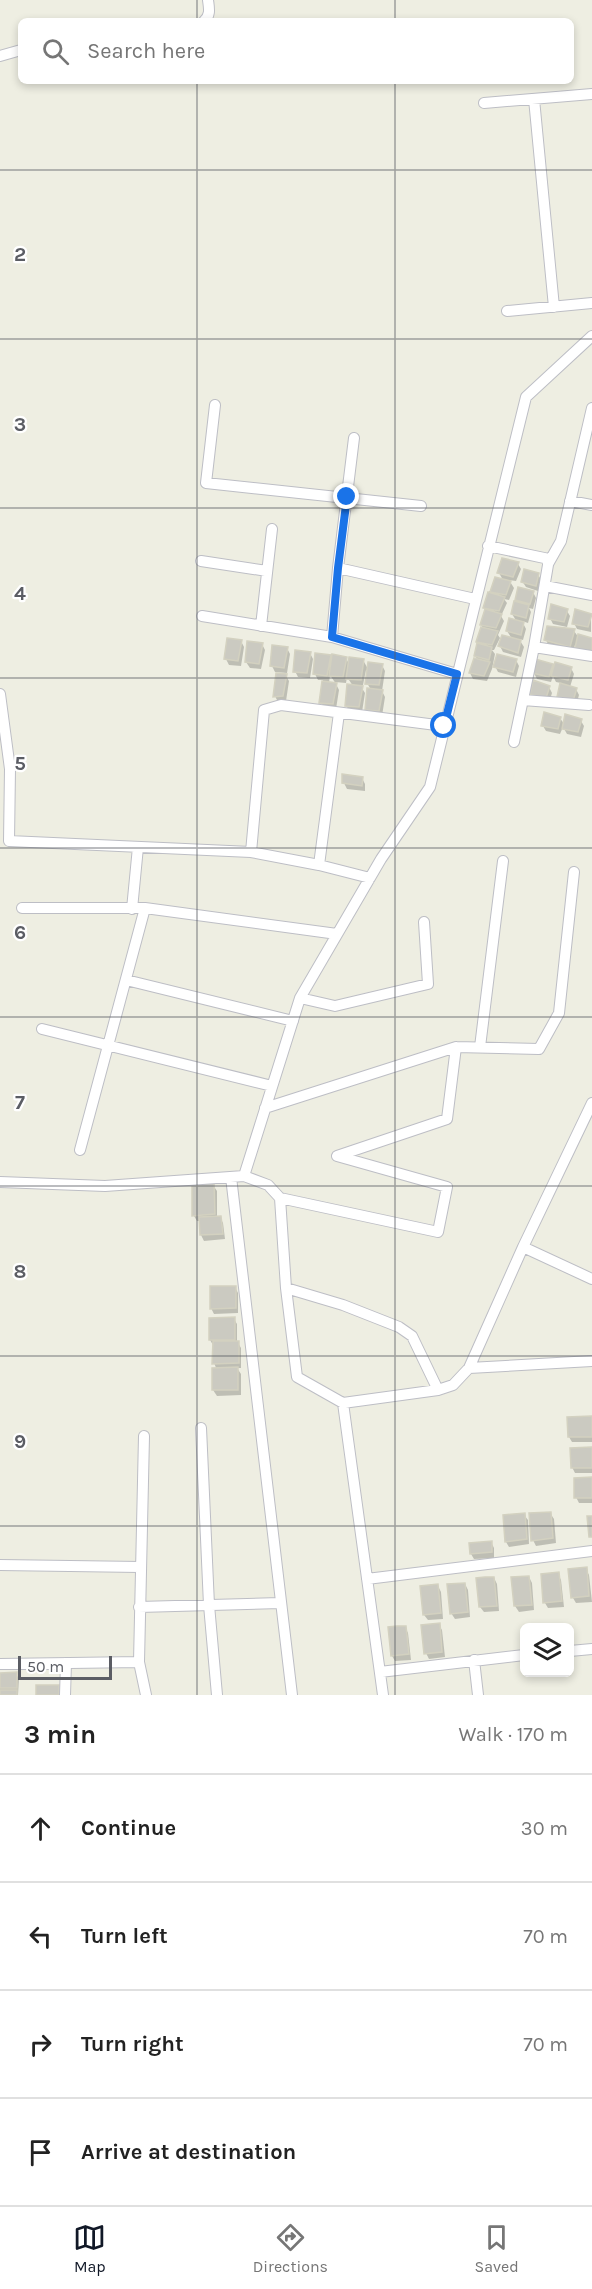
<!DOCTYPE html>
<html lang="en">
<head>
<meta charset="utf-8">
<style>
  body { margin:0; font-family:Karla,sans-serif; background:#f2f2f2; color:#222 }
  .controls { position:absolute; right:18px; bottom:18px; display:grid; overflow:hidden; border-radius:9px; box-shadow:0 3px 9px #0003 }
  .controls button { width:54px; height:54px; display:grid; place-items:center; padding:0; border:0; border-bottom:2px solid #e0e0e0; background:#fff; color:#222; font:30px sans-serif }
  .scale { position:absolute; left:18px; bottom:15px; width:94px; box-sizing:border-box; padding-left:6px; border:3px solid #5b5d64; border-top:0; font-size:16px; line-height:21px; white-space:nowrap; color:#5b5d64; -webkit-text-stroke:4px #fff; paint-order:stroke }
  .stop { position:absolute; width:18px; height:18px; margin:-14px; border:4px solid #1a73e8; border-radius:50%; background:#fff }
  .stop.end { background:#1a73e8; border-color:#fff; box-shadow:0 2px 6px #0008 }
  .list { margin:0; padding:0; list-style:none }
  h2 { display:flex; justify-content:space-between; align-items:center; height:78px; margin:0; padding:0 24px; font-size:26px }
  h2 small { font-size:20px; font-weight:400; color:#767676 }
  .list li { display:grid; grid-template-columns:39px 1fr auto; gap:18px; align-items:center; box-sizing:border-box; height:108px; padding:0 24px; border-top:2px solid #e0e0e0 }
  .list b { display:block; font-size:22px; white-space:nowrap }
  .list em { font-size:20px; font-style:normal; color:#767676 }
  .icon { flex:none; width:33px; height:33px; fill:none; stroke:currentColor; stroke-width:2; stroke-linecap:round; stroke-linejoin:round }
  .map { position:relative; flex:none; width:592px; height:1695px; overflow:hidden }
  .search { position:absolute; background:#fff; box-shadow:0 3px 9px #0003; left:18px; right:18px; top:18px; height:66px; display:flex; align-items:center; gap:15px; box-sizing:border-box; padding:0 21px; border-radius:9px; color:#767676; font-size:22px }
  .sheet { height:510px; background:#fff }
  nav { display:flex; justify-content:space-around; align-items:center; box-sizing:border-box; height:84px; border-top:2px solid #e0e0e0; background:#fff; font-size:16px; color:#767676 }
  nav a { display:grid; justify-items:center; gap:3px }
  nav .on { color:#111827 }
  .map>svg:first-child { display:block }
  .shadow { fill:#0003; fill-rule:evenodd }
  .building { fill:#cbcac1; stroke:#d3d1c0; stroke-width:1.5 }
  .lines { fill:none; stroke-linecap:round; stroke-linejoin:round }
  .street-casing { stroke:#bdbec5; stroke-width:12 }
  .street { stroke:#fff; stroke-width:10 }
  .route { stroke:#1a73e8; stroke-width:8 }
  .grid { fill:none; stroke:#5b5d64; stroke-width:1.5; stroke-opacity:0.55 }
  .grid-label { font-size:20px; text-anchor:middle; font-weight:bold; fill:#5b5d64; stroke:#fff; stroke-width:4.5; stroke-linejoin:round; paint-order:stroke }
</style>
</head>
<body>
<div class="map">
<svg width="592" height="1695" viewBox="0 0 592 1695">
  <rect width="100%" height="100%" fill="#eeeee2"/>
  <path class="shadow" d="M518 564 521 569 516 581 509 580 514 588 509 600 504 599 507 603 501 616 504 621 498 635 500 638 494 650H492L495 654 492 669 487 681 473 679 470 673 478 660 475 656 486 610 485 608 494 595 492 592 503 580 499 573Z
    M538 574 541 580 538 591 526 587 522 581Z
    M533 592 536 598 533 609 529 608 531 612 528 623 522 621 526 629 523 640 519 639 524 647 521 657 503 652 500 646 512 639 507 631 517 622 512 614 519 604 517 600Z
    M567 611 570 616 567 627 553 624 550 618Z
    M591 615V632L577 629 574 623Z
    M574 631 579 638 592 639 580 653 575 645 573 652 549 646 546 640Z
    M241 641 244 647 241 666 229 665 226 659Z
    M262 644 265 650 261 669 250 668 246 662Z
    M287 648 290 654 287 673 275 672 272 666Z
    M310 653 313 659 310 678 298 677 295 671Z
    M330 656 332 661 346 658 349 664 363 660 368 669 382 665 385 671 382 691 385 697 382 716 370 715 367 710 371 690 367 683 368 670H366L363 685H360L365 693 362 712 350 711 346 706 353 686 347 677 346 683 335 682 339 690 336 709 324 708 321 702 323 680H318L315 674ZM330 675 336 684 329 683Z
    M516 660 519 666 516 677 498 672 495 666Z
    M551 665 554 670 571 668 574 674 570 687 576 689 579 695 576 706 559 697 561 683 556 682 553 676 551 682 537 679 534 673Z
    M286 676 289 681 286 701 278 702 275 696Z
    M549 687 552 693 549 703 535 700 532 695Z
    M560 718 564 724 581 721 584 726 581 737 567 734 563 727 560 734 546 731 543 726Z
    M362 778 365 784V791L347 789 344 783Z
    M213 1185 217 1191V1218L220 1217 223 1223 225 1239 204 1241 201 1235 200 1221H197L194 1216Z
    M235 1287 238 1293V1313L214 1314 211 1308Z
    M234 1319 237 1324V1341L241 1348V1368H237L241 1374V1395L217 1396 213 1390V1370H217L214 1363 213 1345 210 1340Z
    M592 1418V1442H572L569 1437Z
    M592 1448V1473H575L572 1467Z
    M592 1479V1503H579L576 1497Z
    M550 1513 554 1519 556 1543 536 1546 533 1540Z
    M524 1515 528 1520 529 1544 509 1547 506 1542Z
    M491 1542 494 1548V1558L474 1559 471 1554Z
    M586 1569 589 1575 592 1602 576 1603 573 1598Z
    M558 1574 561 1580 564 1607 548 1608 545 1603Z
    M529 1577 532 1583 534 1610 519 1612 515 1606 513 1579Z
    M494 1578 497 1584 499 1611 484 1612 480 1607Z
    M465 1584 468 1590 470 1617 455 1619 451 1613Z
    M438 1586 441 1592 443 1619 428 1620 424 1615Z
    M439 1625 442 1630 445 1657 429 1659 426 1653Z
    M405 1627 408 1633 411 1660 395 1661 392 1656Z
    M0 1674H16L19 1679 18 1695H0Z"/>
  <path class="building" d="M502 558 519 562 513 577 497 573Z
    M524 569 539 573 536 586 521 582Z
    M495 577 511 581 506 595 490 592Z
    M518 587 534 591 530 604 515 600Z
    M488 592 505 597 499 611 483 608Z
    M514 601 529 605 526 618 511 614Z
    M551 604 568 609 564 622 548 619Z
    M485 609 502 614 496 628 480 625Z
    M575 609 592 614 588 627 572 624Z
    M509 618 524 622 521 635 506 631Z
    M547 626 575 629 570 647 544 640Z
    M481 627 498 631 492 645 476 642Z
    M578 634 592 638V652L575 648Z
    M502 635 521 640 518 653 498 646Z
    M227 638 242 640 238 661 224 659Z
    M247 641 263 643 259 664 245 662Z
    M477 643 492 647 489 660 474 656Z
    M272 645 288 647 284 668 270 666Z
    M295 650 311 652 307 673 293 672Z
    M315 653 331 655 327 676 313 674Z
    M332 654 347 657 343 677 329 676Z
    M497 654 517 659 513 672 493 667Z
    M349 657 364 659 361 680 346 679Z
    M474 658 490 662 484 676 469 673Z
    M535 659 553 664 549 677 532 673Z
    M368 662 383 664 379 685 365 684Z
    M555 662 572 667 568 680 551 676Z
    M276 673 287 674 283 696 273 697Z
    M533 680 550 686 546 698 530 695Z
    M322 681 337 683 333 704 319 703Z
    M560 683 577 688 573 701 557 697Z
    M347 684 363 686 359 707 345 706Z
    M367 688 383 690 379 711 365 710Z
    M544 712 561 717 558 729 541 726Z
    M565 714 582 719 578 732 562 729Z
    M342 774 363 777 362 786 342 783Z
    M214 1183 215 1214 192 1216V1186Z
    M221 1216 223 1234 200 1235 199 1217Z
    M210 1286H236V1308L210 1309Z
    M235 1317V1340H209V1318Z
    M213 1341H239V1363L212 1364Z
    M238 1367V1390H212V1368Z
    M592 1416V1437H568L567 1417Z
    M592 1447V1468H571L570 1448Z
    M592 1477V1498H574V1478Z
    M551 1512 553 1538 531 1541 529 1513Z
    M525 1513 527 1539 505 1542 503 1515Z
    M587 1516H592V1537H589Z
    M492 1541V1552L470 1554 469 1543Z
    M587 1567 589 1596 571 1598 568 1569Z
    M559 1572 562 1601 543 1603 541 1574Z
    M529 1576 532 1605 514 1606 511 1577Z
    M485 1577H494L497 1606 479 1607 476 1578Z
    M465 1583 468 1612 450 1614 447 1584Z
    M438 1584 441 1613 423 1615 420 1586Z
    M440 1623 442 1652 424 1654 421 1625Z
    M397 1626H406L409 1654 391 1656 388 1627Z
    M17 1672V1688H0V1673Z
    M36 1685H59V1695H36Z
    M0 1690H17V1695H0Z"/>
  <g class="lines">
    <defs>
      <path id="street" d="M204 21C211 15 209 8 208 0
        M0 56 21 50
        M534 99 554 307
        M484 103 592 94
        M507 311 592 303
        M215 405 206 483 421 506
        M570 501 592 505
        M488 546 549 559 534 647 514 742
        M201 561 267 571
        M548 564 561 541 592 408
        M338 568 475 599
        M545 586 592 595
        M202 616 332 637 457 674
        M261 626 272 529
        M332 637 338 568 354 438
        M534 647 592 656
        M0 694 10 769 9 841 251 852 319 865 370 878
        M523 700 589 705
        M251 852 264 710 281 705 444 726
        M319 865 339 713
        M22 908H145L337 934
        M132 909 138 847
        M126 980 293 1021
        M300 998 335 1006 428 984 424 922
        M42 1029 272 1086
        M480 1047 503 861
        M265 1108 456 1047 539 1049 559 1013 574 872
        M80 1150 145 908
        M244 1176 268 1185 280 1198 286 1288 343 1305 399 1327 412 1336 438 1390
        M231 1177 292 1695
        M0 1182 105 1186 244 1176 300 998 381 859 430 787 526 397 592 336
        M280 1198 438 1232 447 1187 337 1156 447 1119 456 1047
        M523 1247 592 1279
        M286 1288 297 1377 343 1403 383 1695
        M469 1368 592 1361
        M343 1403 438 1390 453 1385 469 1368 523 1247 592 1103
        M201 1428 209 1605 217 1695
        M144 1436 139 1662 146 1695
        M0 1565 140 1567
        M367 1579 592 1551
        M139 1607 280 1603
        M570 1651 592 1649
        M474 1660 478 1695
        M0 1664 139 1662
        M380 1672 524 1655
        M65 1695 66 1663"/>
    </defs>
    <use href="#street" class="street-casing"/>
    <use href="#street" class="street"/>
  </g>
  <g class="lines">
    <path class="route" d="M347 497 338 568 332 637 457 674 444 726"/>
  </g>
  <path class="grid" d="M197 0V21M395 0V21M197 81V1695M395 81V1695M0 170H592M0 339H592M0 508H592M0 678H592M0 848H592M0 1017H592M0 1186H592M0 1356H592M0 1526H592"/>
  <g class="grid-label">
    <text x="20" y="261">2</text>
    <text x="20" y="431">3</text>
    <text x="20" y="600">4</text>
    <text x="20" y="770">5</text>
    <text x="20" y="939">6</text>
    <text x="20" y="1109">7</text>
    <text x="20" y="1278">8</text>
    <text x="20" y="1448">9</text>
  </g>
</svg>
<div class="controls">
<button><svg class="icon" aria-label="layers" viewBox="0 0 24 24"><path d="M12 4l9 5-9 5-9-5zM3 14l9 5 9-5"/></svg></button>
</div>
<div class="scale">50 m</div>
<div class="stop" style="left:444px;top:726px"></div>
<div class="stop end" style="left:347px;top:497px"></div>
<div class="search"><svg class="icon" aria-label="search" viewBox="0 0 24 24"><circle cx="10" cy="10" r="6"/><path d="M15 15l6 6"/></svg>Search here</div>
</div>
<section class="sheet">
<h2>3 min<small>Walk · 170 m</small></h2>
<ul class="list">
<li><svg class="icon" aria-label="ahead" viewBox="0 0 24 24"><path d="M12 20V5M6 11l6-6 6 6"/></svg><div><b>Continue</b></div><em>30 m</em></li>
<li><svg class="icon" aria-label="left" viewBox="0 0 24 24"><path d="M17 20v-9H6M10 6l-5 5 5 5"/></svg><div><b>Turn left</b></div><em>70 m</em></li>
<li><svg class="icon" aria-label="right" viewBox="0 0 24 24"><path d="M7 20v-9h11M14 6l5 5-5 5"/></svg><div><b>Turn right</b></div><em>70 m</em></li>
<li><svg class="icon" aria-label="arrive" viewBox="0 0 24 24"><path d="M6 21V4h12l-3 4 3 4H6"/></svg><div><b>Arrive at destination</b></div></li>
</ul>
</section>
<nav>
<a class="on"><svg class="icon" aria-label="map" viewBox="0 0 24 24"><path d="M3 6l6-2 6 2 6-2v14l-6 2-6-2-6 2zM9 4v14M15 6v14"/></svg>Map</a>
<a><svg class="icon" aria-label="directions" viewBox="0 0 24 24"><path d="M12 3l9 9-9 9-9-9zM9 14v-3h6M13 9l2 2-2 2"/></svg>Directions</a>
<a><svg class="icon" aria-label="saved" viewBox="0 0 24 24"><path d="M7 4h10v16l-5-4-5 4z"/></svg>Saved</a>
</nav>
</body>
</html>
